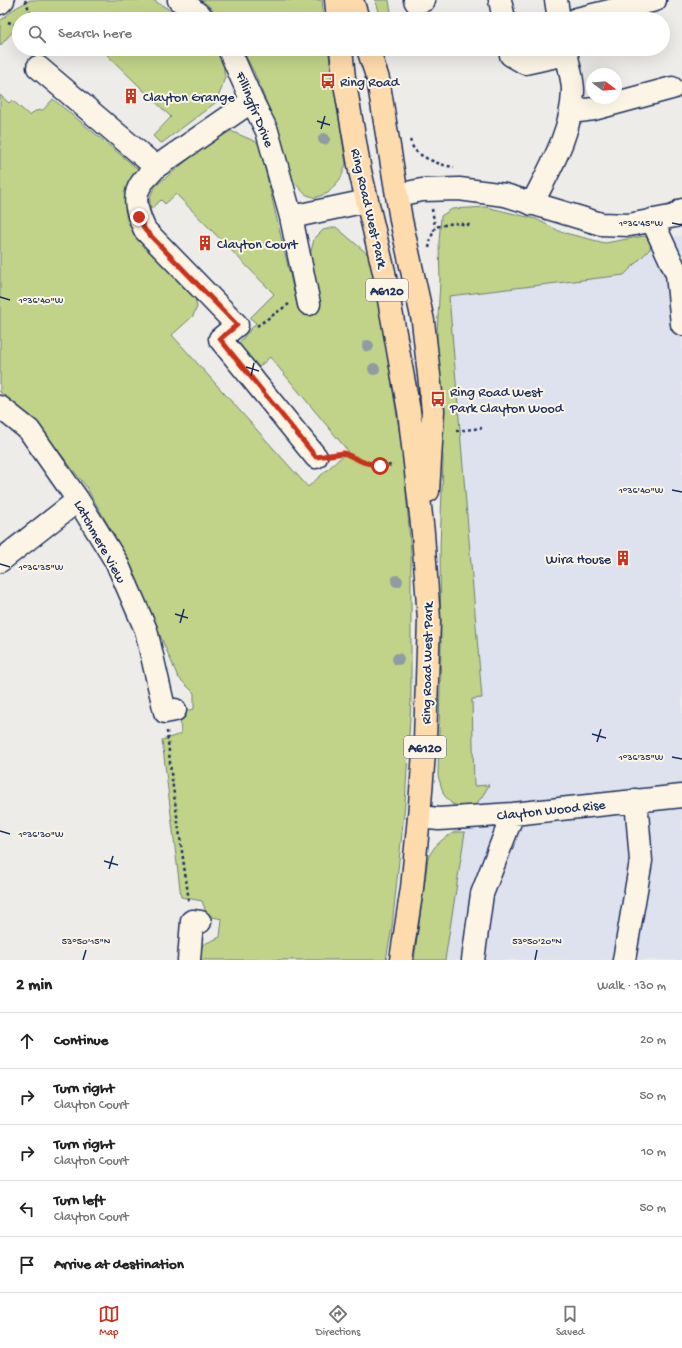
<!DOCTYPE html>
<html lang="en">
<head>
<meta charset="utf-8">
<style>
  body { margin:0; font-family:"Gochi Hand",sans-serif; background:#f6f6f6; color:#222 }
  .compass { position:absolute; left:586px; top:68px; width:36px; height:36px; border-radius:50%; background:#fff; box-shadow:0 4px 16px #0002; rotate:106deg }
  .stop { position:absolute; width:12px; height:12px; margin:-9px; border:3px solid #c8321e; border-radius:50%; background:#fff }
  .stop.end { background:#c8321e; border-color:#fff; box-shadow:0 1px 4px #0008 }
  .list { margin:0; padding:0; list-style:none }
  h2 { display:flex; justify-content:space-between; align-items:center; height:52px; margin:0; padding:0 16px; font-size:17px }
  h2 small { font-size:13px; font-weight:400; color:#767676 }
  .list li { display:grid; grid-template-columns:26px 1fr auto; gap:12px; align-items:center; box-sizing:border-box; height:56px; padding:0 16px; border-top:1px solid #e0e0e0 }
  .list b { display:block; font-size:15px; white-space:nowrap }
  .list p { margin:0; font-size:13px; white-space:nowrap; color:#767676 }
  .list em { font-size:13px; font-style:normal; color:#767676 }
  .icon { flex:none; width:22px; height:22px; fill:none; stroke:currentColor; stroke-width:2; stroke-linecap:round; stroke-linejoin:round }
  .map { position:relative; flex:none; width:682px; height:960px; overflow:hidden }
  .search { position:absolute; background:#fff; box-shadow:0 4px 16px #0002; left:12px; right:12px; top:12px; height:44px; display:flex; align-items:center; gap:10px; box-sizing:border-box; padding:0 14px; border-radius:22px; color:#767676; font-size:15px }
  .sheet { height:332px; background:#fff }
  nav { display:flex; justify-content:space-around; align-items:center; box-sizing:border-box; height:56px; border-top:1px solid #e0e0e0; background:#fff; font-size:11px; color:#767676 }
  nav a { display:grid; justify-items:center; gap:2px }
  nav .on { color:#c8321e }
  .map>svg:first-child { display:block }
  .built { fill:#dde2ee }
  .green { fill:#c0d388; stroke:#6e8173 }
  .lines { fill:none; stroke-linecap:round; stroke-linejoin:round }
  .minor-casing { stroke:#1b2f5e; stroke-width:25 }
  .highway-casing { stroke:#1b2f5e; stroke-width:25 }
  .path { stroke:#1b2f5e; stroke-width:2.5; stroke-dasharray:3 3; stroke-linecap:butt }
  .minor { stroke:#fcf5e5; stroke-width:22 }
  .highway { stroke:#fedbac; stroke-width:22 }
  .tree { fill:#909ba2 }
  .route { stroke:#c8321e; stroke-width:5 }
  .ticks { fill:none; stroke:#1b2f5e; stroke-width:1.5 }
  .labels { text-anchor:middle; stroke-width:4; stroke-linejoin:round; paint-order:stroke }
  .shield { fill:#fcf5e5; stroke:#5e6a86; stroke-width:1 }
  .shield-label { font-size:13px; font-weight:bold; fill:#1b2f5e }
  .poi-label { font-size:14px; fill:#1b2f5e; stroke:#fcf5e5; text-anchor:start }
  .street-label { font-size:14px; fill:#1b2f5e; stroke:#fcf5e5 }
  .ticks-label { font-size:10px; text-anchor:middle; fill:#1b2f5e; stroke:#fcf5e5; stroke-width:4; stroke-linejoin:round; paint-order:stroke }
</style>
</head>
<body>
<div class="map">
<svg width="682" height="960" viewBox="0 0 682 960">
  <rect width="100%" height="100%" fill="#eeece9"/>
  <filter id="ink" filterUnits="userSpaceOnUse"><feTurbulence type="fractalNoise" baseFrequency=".025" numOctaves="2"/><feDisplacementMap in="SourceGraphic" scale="8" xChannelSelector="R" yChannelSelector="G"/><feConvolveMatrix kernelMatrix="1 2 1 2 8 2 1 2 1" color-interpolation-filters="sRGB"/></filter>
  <g filter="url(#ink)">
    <path class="built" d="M682 235V960H445L465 832 474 786 472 699 482 698 449 295 624 275 651 240Z"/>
    <path class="green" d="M30 0H153L185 19H19V35L14 30 0 46V21L14 9Z
      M200 0H322L324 19H220L208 5Z
      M375 0H389L392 19H382Z
      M101 49H214L223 62 225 77 221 90 215 103 162 143 159 142 153 136 171 117Z
      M242 49H328L346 164 341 178 328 193 315 198 305 194 291 179 275 123 254 72Z
      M0 95 9 103 12 100 30 116 35 111 43 110 53 99 139 170 125 202 127 216 135 230 195 297 197 307 193 316 172 335 308 487 348 451 270 357 259 367 238 344 256 323 250 318 274 294 176 194 165 204 161 200 151 209C148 197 151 192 159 183L226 129 259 143 298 309 316 304 309 259 314 239 323 230 336 227 370 256 378 296 403 454 411 553V701L405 804 392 927 386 960H200L202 945 220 937 222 919 213 917 206 912 202 901 181 897 162 740 181 734C180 721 178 712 194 709V693L178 677 125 554 85 485 34 420 0 392Z
      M486 207 536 219 561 232 605 243 644 236 651 240 650 249 624 275 449 296 482 698 472 699 474 786 489 785 482 797 475 805 465 808 452 804 444 795 438 776 441 646 440 548 443 460 436 350 440 282 439 242 441 216 452 209Z
      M455 832H465L445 960H414L428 858C435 844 442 839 455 832Z"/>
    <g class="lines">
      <defs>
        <path id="minor" d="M179 0 186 4 204 19
          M415 0 416 2 424 0
          M500 0 504 19
          M556 0 559 19
          M0 3 3 0
          M577 19 655 0
          M229 49 252 101 267 131 291 217 367 201
          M510 49 511 55 525 63 566 54
          M38 67 156 167 252 101
          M571 112 594 109 672 88
          M156 167C151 173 145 178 141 184 131 198 139 217 145 230L237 325 220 339 316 457
          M397 195 422 190 459 189 505 195 601 224 629 225 675 216 682 210
          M532 204C550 168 572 132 573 91 573 79 568 62 565 49
          M291 217 309 304
          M652 220 677 274 682 324
          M0 407 29 430 78 500 117 563 146 630 165 712 175 710
          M0 561 78 500
          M419 817 439 819 513 814 682 796
          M189 960 192 921 200 922
          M473 960 482 894 513 814
          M624 960 641 861 636 800"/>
        <path id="highway" d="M336 0 338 19
          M352 0 358 19
          M341 49 344 78 360 171 384 272 409 411 423 533 429 620 425 740 419 817 412 888 401 960
          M368 49 378 79 401 220 423 321 433 411 428 491"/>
      </defs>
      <use href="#minor" class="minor-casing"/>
      <use href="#highway" class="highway-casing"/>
      <path class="path" d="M25 0 33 19
        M8 22 19 26
        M410 140C411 142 412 146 414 149 421 158 443 166 454 167
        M432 209 435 227
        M429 248 431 238 435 227 454 223 470 225
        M257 326 289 304
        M456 431 482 428
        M336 454C347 452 353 458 363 462 374 466 383 466 394 465
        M167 731 171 773 189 901"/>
      <use href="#minor" class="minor"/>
      <use href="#highway" class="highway"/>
    </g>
    <g class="tree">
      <circle cx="324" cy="139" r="6"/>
      <circle cx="368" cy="346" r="6"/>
      <circle cx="374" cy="369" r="6"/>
      <circle cx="397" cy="581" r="6"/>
      <circle cx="398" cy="659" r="6"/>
    </g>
  </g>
  <g class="lines" filter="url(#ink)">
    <path class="route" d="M139 217 145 230 237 325 220 339 316 457 344 453 363 462 380 466"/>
  </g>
  <path class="ticks" d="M317 121 330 125M321 129 325 116M672 223 682 225M0 297 10 300M246 367 259 371M251 376 254 363M672 490 682 492M0 564 10 567M175 614 188 618M180 623 184 609M592 734 606 738M597 742 601 729M672 757 682 759M0 831 10 834M104 861 118 865M109 869 113 856M83 960 86 950M535 960 537 950"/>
  <defs>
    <symbol id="bus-bare" viewBox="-9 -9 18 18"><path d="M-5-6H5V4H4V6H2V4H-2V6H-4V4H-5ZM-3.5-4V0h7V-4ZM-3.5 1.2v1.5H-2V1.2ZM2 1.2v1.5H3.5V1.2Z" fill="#c8321e" stroke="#fcf5e5" stroke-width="2.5" paint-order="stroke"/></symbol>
    <symbol id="building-bare" viewBox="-9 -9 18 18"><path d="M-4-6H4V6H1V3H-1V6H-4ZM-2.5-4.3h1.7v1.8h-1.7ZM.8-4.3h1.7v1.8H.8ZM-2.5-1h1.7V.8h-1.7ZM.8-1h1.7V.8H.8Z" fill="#c8321e" stroke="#fcf5e5" stroke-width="2.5" paint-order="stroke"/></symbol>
  </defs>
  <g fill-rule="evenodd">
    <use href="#bus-bare" x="317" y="70" width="22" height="22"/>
    <use href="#building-bare" x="120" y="85" width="22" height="22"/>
    <use href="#building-bare" x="194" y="232" width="22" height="22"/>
    <use href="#bus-bare" x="427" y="388" width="22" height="22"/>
    <use href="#building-bare" x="612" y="547" width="22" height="22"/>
  </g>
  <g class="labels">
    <g class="shield">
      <rect x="366" y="279" width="42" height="22" rx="3"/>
      <rect x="404" y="736" width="42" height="22" rx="3"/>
    </g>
    <g class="shield-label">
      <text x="387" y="295">A6120</text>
      <text x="425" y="752">A6120</text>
    </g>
    <g class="poi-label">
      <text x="340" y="86">Ring Road</text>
      <text x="143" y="101">Clayton Grange</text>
      <text x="217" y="248">Clayton Court</text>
      <text x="450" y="396">Ring Road West<tspan x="450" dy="16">Park Clayton Wood</tspan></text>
      <text x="611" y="563" text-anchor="end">Wira House</text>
    </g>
    <g class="street-label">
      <text transform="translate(256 109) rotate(68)" y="5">Fillingfir Drive</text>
      <text transform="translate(370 208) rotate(77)" y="5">Ring Road West Park</text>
      <text transform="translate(101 541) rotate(61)" y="5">Latchmere View</text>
      <text transform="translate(426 663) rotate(-89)" y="5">Ring Road West Park</text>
      <text transform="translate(551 809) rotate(-6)" y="5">Clayton Wood Rise</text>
    </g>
  </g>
  <g class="ticks-label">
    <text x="641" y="226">1°36'45"W</text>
    <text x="41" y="303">1°36'40"W</text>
    <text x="641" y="493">1°36'40"W</text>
    <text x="41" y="570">1°36'35"W</text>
    <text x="641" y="760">1°36'35"W</text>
    <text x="41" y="837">1°36'30"W</text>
    <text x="86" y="944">53°50'15"N</text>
    <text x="537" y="944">53°50'20"N</text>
  </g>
</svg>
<svg class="compass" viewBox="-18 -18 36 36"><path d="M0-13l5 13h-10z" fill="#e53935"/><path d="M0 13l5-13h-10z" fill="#767676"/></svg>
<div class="stop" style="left:380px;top:466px"></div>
<div class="stop end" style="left:139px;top:217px"></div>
<div class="search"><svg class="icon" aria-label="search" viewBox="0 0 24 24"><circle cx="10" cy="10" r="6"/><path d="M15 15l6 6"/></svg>Search here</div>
</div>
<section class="sheet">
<h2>2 min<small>Walk · 130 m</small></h2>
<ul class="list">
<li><svg class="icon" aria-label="ahead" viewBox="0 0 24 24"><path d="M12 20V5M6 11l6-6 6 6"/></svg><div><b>Continue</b></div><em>20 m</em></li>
<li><svg class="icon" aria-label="right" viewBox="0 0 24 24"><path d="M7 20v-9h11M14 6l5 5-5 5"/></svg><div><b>Turn right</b><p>Clayton Court</p></div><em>50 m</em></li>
<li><svg class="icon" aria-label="right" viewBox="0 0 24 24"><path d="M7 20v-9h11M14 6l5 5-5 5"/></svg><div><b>Turn right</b><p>Clayton Court</p></div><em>10 m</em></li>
<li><svg class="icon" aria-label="left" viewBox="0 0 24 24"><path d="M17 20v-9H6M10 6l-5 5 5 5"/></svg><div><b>Turn left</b><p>Clayton Court</p></div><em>50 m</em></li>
<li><svg class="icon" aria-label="arrive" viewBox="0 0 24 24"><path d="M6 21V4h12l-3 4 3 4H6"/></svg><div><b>Arrive at destination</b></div></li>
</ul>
</section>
<nav>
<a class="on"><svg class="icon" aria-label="map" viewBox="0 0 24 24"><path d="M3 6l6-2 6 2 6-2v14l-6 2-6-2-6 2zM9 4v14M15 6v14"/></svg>Map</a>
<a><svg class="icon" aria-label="directions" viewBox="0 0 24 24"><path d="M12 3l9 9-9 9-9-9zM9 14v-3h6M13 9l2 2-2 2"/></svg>Directions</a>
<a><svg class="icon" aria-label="saved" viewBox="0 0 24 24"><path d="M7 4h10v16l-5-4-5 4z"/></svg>Saved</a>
</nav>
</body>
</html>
